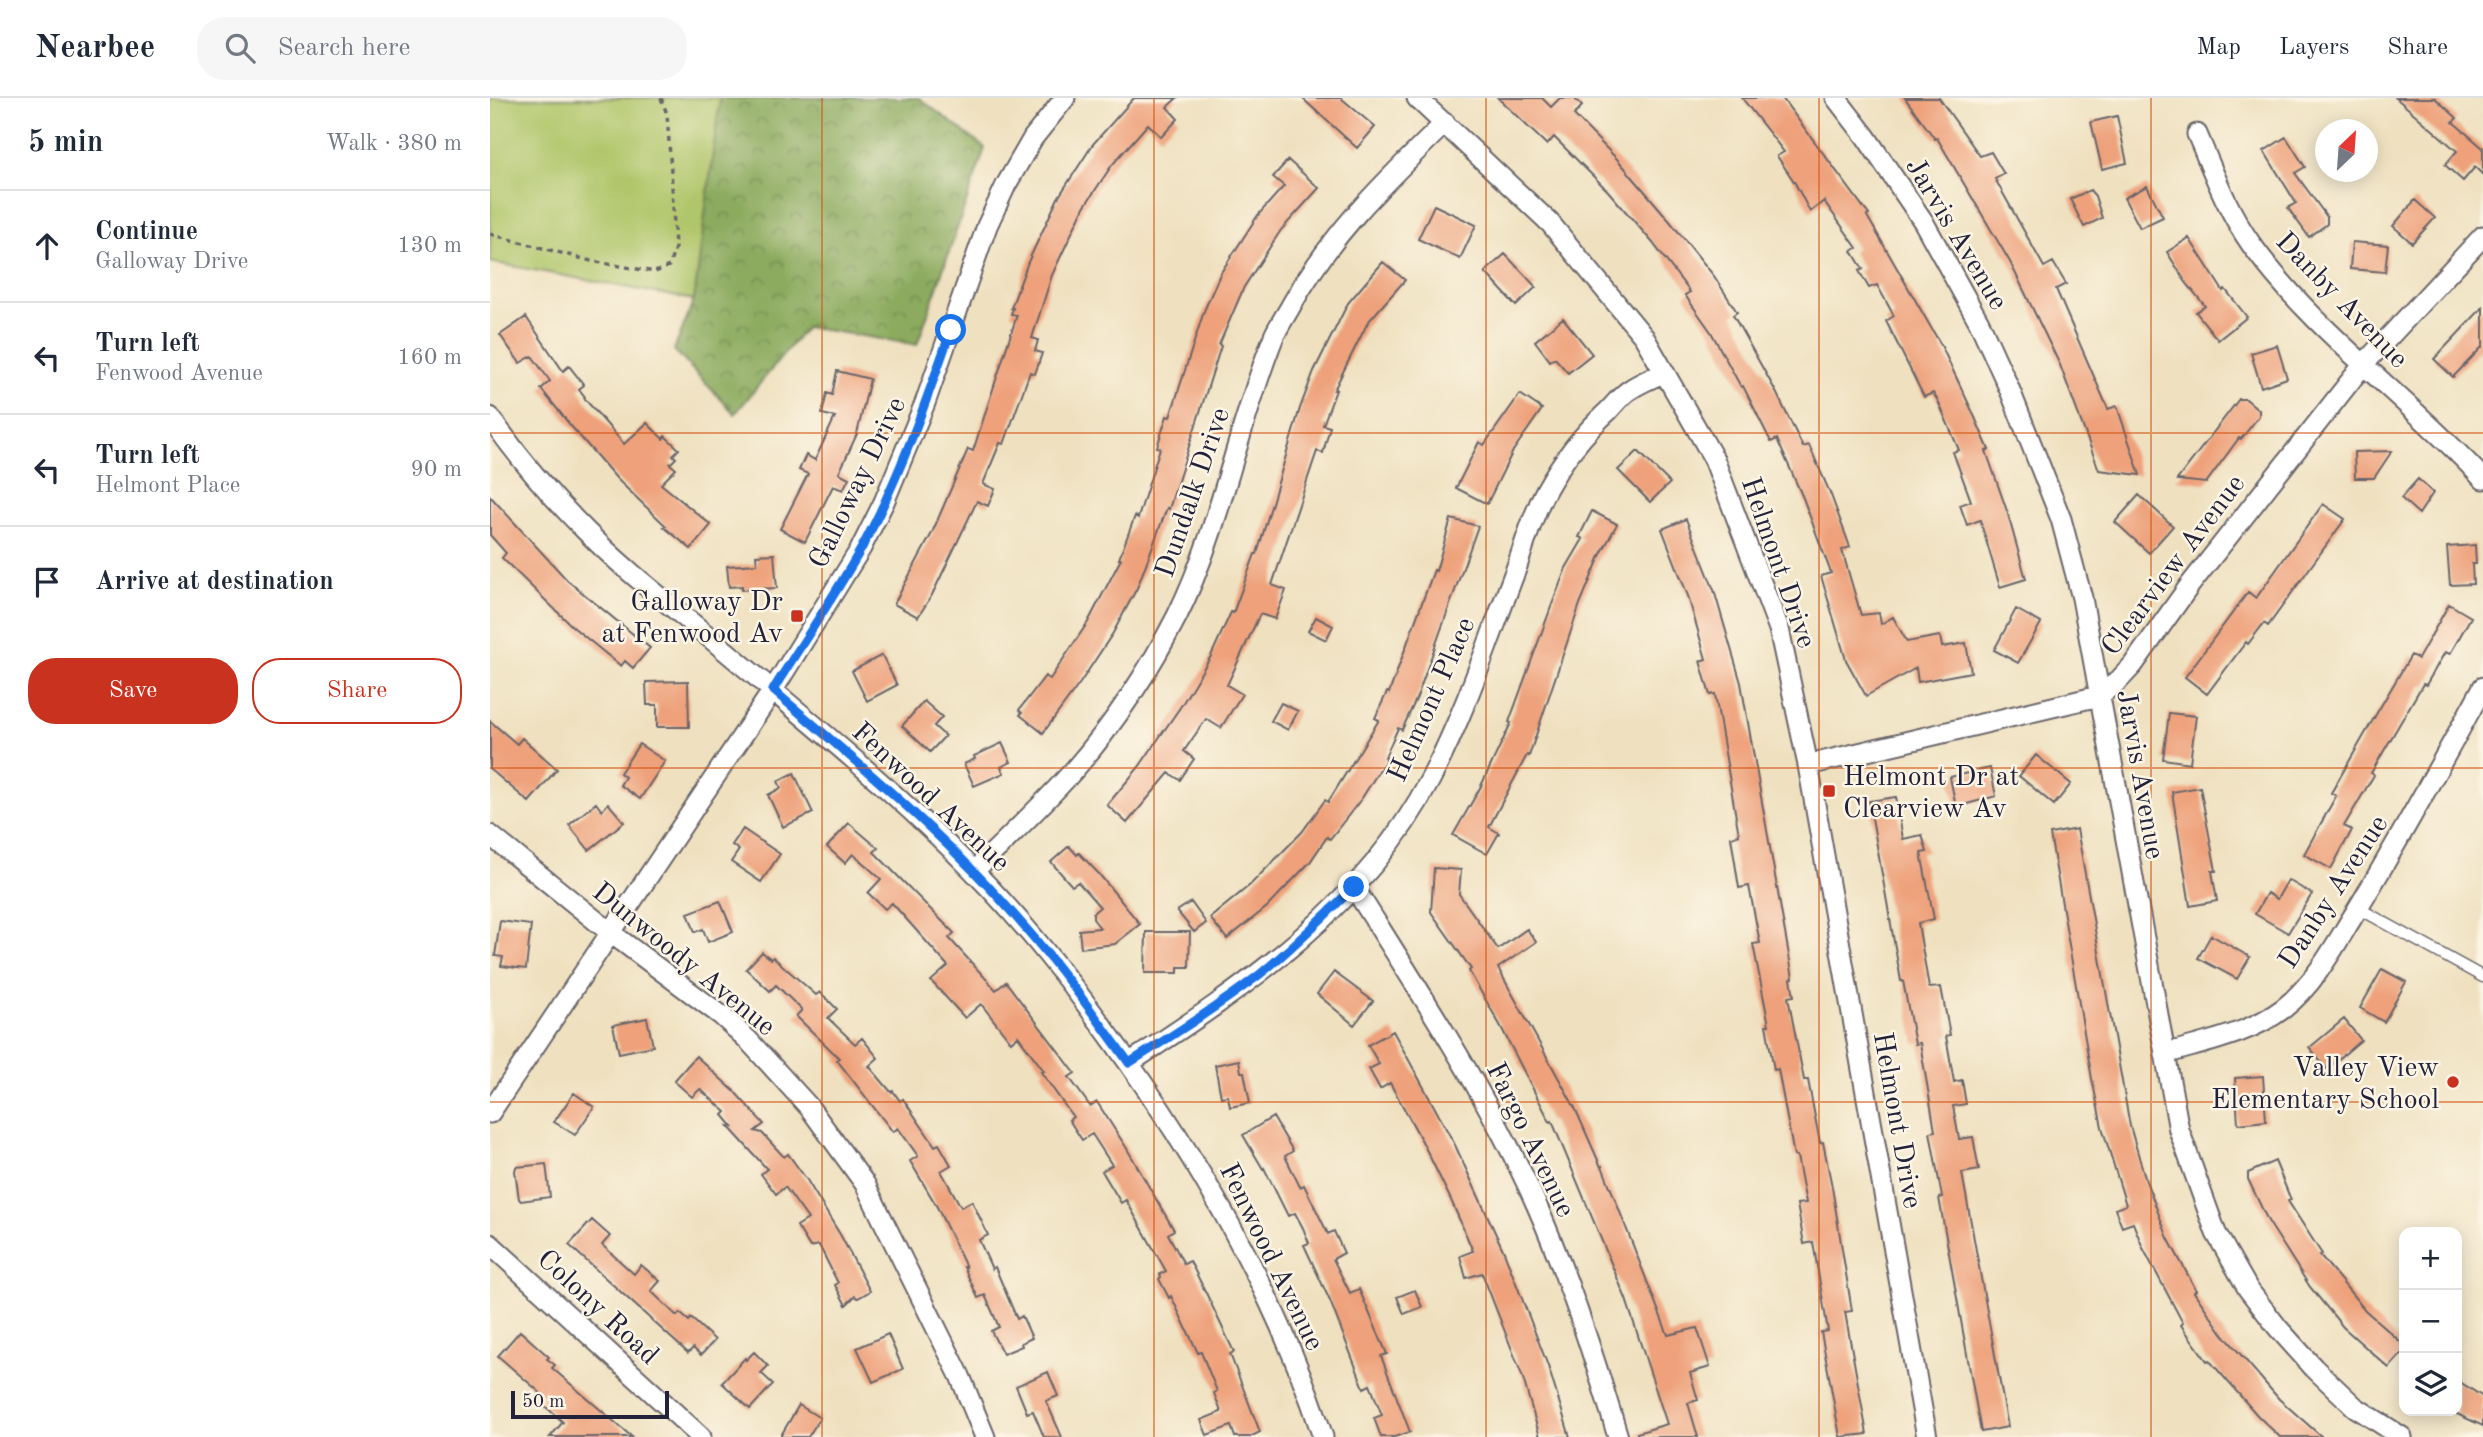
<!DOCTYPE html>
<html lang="en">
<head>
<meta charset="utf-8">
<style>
  body { margin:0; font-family:"Old Standard TT",serif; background:#f6f6f7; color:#1f2937 }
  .controls { position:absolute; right:21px; bottom:21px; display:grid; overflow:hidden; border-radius:14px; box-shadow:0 4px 18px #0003 }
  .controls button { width:63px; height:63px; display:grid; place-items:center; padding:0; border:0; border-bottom:2px solid #e0e1e3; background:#fff; color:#1f2937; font:35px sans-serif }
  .compass { position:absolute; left:1825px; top:21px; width:63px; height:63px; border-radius:50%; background:#fff; box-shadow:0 4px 18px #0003; rotate:25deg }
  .scale { position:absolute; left:21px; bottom:18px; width:158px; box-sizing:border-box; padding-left:7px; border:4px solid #22223b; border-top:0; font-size:19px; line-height:24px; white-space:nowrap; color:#22223b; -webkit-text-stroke:5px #fcf5e5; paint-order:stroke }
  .stop { position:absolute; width:21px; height:21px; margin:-16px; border:5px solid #1a73e8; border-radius:50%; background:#fff }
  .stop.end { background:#1a73e8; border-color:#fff; box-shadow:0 2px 7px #0008 }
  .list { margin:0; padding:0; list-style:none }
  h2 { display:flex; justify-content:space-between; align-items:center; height:91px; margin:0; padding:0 28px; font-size:30px }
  h2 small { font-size:23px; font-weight:400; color:#747a83 }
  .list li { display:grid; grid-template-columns:46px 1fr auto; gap:21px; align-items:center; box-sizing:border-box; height:112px; padding:0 28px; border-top:2px solid #e0e1e3 }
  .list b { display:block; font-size:26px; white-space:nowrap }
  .list p { margin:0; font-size:23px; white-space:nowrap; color:#747a83 }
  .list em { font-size:23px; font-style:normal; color:#747a83 }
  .actions { display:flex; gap:14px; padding:21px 28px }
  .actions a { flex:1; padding:16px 0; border:2px solid #c8321e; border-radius:28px; text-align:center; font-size:24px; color:#c8321e }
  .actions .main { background:#c8321e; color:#fff }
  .icon { flex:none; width:38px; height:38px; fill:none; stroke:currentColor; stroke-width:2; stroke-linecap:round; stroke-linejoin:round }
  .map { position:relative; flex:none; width:1993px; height:1339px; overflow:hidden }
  header { display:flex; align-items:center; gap:42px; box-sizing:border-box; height:98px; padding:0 35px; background:#fff; border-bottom:2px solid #e0e1e3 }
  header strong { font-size:33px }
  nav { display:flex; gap:38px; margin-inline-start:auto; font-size:24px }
  .search { width:490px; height:63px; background:#f6f6f7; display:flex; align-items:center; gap:18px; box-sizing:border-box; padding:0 24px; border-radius:28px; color:#747a83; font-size:26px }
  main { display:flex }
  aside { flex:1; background:#fff }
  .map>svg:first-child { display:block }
  .forest { fill:url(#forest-crowns); stroke:#57664d; stroke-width:2 }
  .green { fill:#b0c66b; stroke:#697453; stroke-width:2 }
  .building { fill:#eea17a }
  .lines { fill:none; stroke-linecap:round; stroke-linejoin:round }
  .lane-casing { stroke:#6a656a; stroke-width:13 }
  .street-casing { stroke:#6a656a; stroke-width:23 }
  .path { stroke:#6a656a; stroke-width:3.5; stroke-dasharray:5 5; stroke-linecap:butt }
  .lane { stroke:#fff; stroke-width:10 }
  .street { stroke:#fff; stroke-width:19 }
  .route { stroke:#1a73e8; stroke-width:9 }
  .grid { fill:none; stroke:#d45411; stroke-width:2; stroke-opacity:0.55 }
  .poi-dot { fill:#c8321e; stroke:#fcf5e5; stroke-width:2.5 }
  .labels { text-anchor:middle; stroke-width:5; stroke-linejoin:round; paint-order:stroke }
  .street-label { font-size:28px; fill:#22223b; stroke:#fcf5e5 }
  .poi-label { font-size:28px; fill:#22223b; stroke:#fcf5e5; text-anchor:end }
</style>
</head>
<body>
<header>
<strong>Nearbee</strong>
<div class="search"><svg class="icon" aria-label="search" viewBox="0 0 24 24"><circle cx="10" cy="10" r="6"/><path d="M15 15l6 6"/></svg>Search here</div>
<nav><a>Map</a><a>Layers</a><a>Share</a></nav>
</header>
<main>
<aside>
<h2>5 min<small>Walk · 380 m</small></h2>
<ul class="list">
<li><svg class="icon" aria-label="ahead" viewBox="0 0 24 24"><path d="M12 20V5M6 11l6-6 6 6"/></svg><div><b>Continue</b><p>Galloway Drive</p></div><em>130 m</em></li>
<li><svg class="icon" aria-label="left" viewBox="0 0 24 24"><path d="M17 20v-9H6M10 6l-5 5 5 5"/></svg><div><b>Turn left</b><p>Fenwood Avenue</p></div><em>160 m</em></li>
<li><svg class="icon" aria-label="left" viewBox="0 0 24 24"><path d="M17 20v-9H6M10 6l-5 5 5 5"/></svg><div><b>Turn left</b><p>Helmont Place</p></div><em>90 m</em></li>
<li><svg class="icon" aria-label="arrive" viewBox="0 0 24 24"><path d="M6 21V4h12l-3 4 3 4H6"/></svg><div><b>Arrive at destination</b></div></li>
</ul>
<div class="actions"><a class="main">Save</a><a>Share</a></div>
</aside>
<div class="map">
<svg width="1993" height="1339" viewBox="0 0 1993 1339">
  <defs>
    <pattern id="forest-crowns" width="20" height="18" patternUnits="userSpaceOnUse" patternTransform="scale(1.75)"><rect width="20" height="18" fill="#8cab5f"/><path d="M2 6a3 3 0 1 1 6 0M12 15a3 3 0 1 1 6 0" fill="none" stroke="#728b50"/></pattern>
  </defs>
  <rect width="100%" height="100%" fill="#fcf5e5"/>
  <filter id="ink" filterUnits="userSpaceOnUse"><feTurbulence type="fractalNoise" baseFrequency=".0143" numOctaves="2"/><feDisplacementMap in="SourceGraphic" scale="14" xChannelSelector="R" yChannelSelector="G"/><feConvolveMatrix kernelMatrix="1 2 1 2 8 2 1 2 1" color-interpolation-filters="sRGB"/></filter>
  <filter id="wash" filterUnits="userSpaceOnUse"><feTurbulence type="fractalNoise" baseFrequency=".00686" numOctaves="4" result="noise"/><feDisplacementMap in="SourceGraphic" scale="28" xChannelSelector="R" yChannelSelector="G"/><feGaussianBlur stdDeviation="1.57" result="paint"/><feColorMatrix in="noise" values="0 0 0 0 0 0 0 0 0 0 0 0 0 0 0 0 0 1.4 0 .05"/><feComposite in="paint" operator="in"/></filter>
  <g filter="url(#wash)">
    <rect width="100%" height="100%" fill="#efe1c0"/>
    <path class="forest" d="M230 0H429L495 50 427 247 316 229 245 316 184 252 204 202Z"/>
    <path class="green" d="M0 0H230L204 202 0 164Z"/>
    <g id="blocks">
      <path class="building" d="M644 0H687L677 9 688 21 671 39 658 26 622 67 594 109 562 177 542 240 548 242 545 253 552 255 545 276 540 274 514 346 510 345 493 386 505 391 498 408 487 403 442 497 428 519 404 506 442 435 478 351 483 353 527 217 521 216 523 210H521L538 164 568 100 603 46Z
        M812 0H851L885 29 867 50Z
        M1008 0H1052L1061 9 1070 0H1084L1092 8 1084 17 1128 62 1174 116 1224 178 1247 214 1243 217 1285 292 1313 349 1319 347 1341 397 1360 449 1352 452 1371 517 1389 515 1391 526 1403 519 1417 544 1450 538 1452 549 1476 545 1481 574 1428 584 1426 570 1376 598 1356 562 1331 478 1341 475 1313 400 1287 341 1281 344 1253 288 1251 289 1221 234 1195 197 1200 194 1162 144 1118 93 1064 39 1057 47Z
        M1252 0H1292L1379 117 1377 118 1451 247 1483 315 1499 352 1496 353 1517 413 1536 481 1510 489 1490 422 1477 427 1470 407 1481 403 1463 354 1469 352 1448 303 1443 295 1434 299 1396 223 1404 218 1387 187 1379 190 1369 173 1373 171 1362 153 1367 150 1334 103 1320 114 1305 85 1287 58 1294 54Z
        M1415 0H1449L1490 58 1501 54 1514 76 1505 81 1554 169 1563 164 1576 186 1566 191 1618 311 1627 308 1650 377 1609 372 1570 267 1520 164 1447 40 1445 41Z
        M1906 0H1945L1967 20 1963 24 1993 50V77L1985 69 1973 83 1955 67 1967 53Z
        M1627 18 1637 65 1612 71 1601 24Z
        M1796 39 1815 69 1805 75 1837 119V126L1819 139 1798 110 1806 105 1774 53Z
        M798 62 829 90 791 132 754 189 729 247 731 248 679 411 677 410 647 490 623 535 590 585 553 635 530 617 532 615 529 612 555 578 560 581 598 524 631 461H629L645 418 648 420 670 350 667 349 677 318 680 319 714 213 730 176 768 117 794 88 783 79Z
        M1657 88 1673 119 1650 130 1634 100Z
        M1600 92 1605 98 1612 120 1594 129 1580 101Z
        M1925 102 1945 120 1922 145 1903 128Z
        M944 107 986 127 970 161 928 141Z
        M1699 140 1733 193 1735 191 1757 219 1728 242 1706 214 1715 208 1695 183 1677 154Z
        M1862 144 1898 147 1895 174 1860 171Z
        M1015 156 1046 189 1026 208 995 174Z
        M893 164 915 182 878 224 844 292H846L833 327 840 329 833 355 827 353 782 487 796 492 785 521 770 516 737 587 752 596 731 630 716 621 694 653 704 661 690 682 679 675 637 725 617 707 649 669 691 608 721 558 741 514 743 515 765 456H767L810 310 824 273 858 205Z
        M1993 209V248L1963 279 1944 261Z
        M36 219 73 273 79 268 94 287 89 291 95 299 94 300 134 346 157 325 173 341 175 338 189 351 183 357 186 360 180 366 186 371 171 386 221 427 201 451 174 429 176 428 127 381 81 328 51 291 60 283 42 258 30 265 10 237Z
        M1073 220 1102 256 1078 275 1065 260 1060 263 1045 243Z
        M1787 247 1797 280 1771 289 1761 255Z
        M347 273 380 281 367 336 349 375 359 380 353 392 343 388 315 444 290 431 318 376 309 372 316 357 325 362 345 319 332 316 337 295 342 297Z
        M1030 296 1052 311 1023 353 997 406 966 390 989 344 994 347Z
        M1749 301H1756L1769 312V318L1751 341 1749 340 1716 385 1687 382Z
        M1148 353 1180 385 1160 404 1128 372Z
        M1902 353 1884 380H1865L1864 354Z
        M1928 381 1943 395 1929 416 1911 400Z
        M1649 397 1683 428 1659 455 1625 424Z
        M0 398 78 483 160 550 143 570 135 563 131 568 83 529 12 460 16 455 0 437Z
        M1833 406 1855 421 1778 528 1774 525 1758 546 1756 544 1717 596 1695 579 1758 494 1766 500Z
        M1102 413 1127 426 1110 458 1090 506 1039 658 1037 657 999 729 1009 735 997 756 963 737 990 690 1021 625 1019 624 1061 509 1076 470 1093 441 1089 439Z
        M961 421 988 428 927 599 912 632 908 630 895 659 897 660 872 700 840 741 837 739 820 764 777 809 737 841 720 820 760 787 812 734 835 702 838 704 889 622 885 620 897 594 899 595 944 472 946 473Z
        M1196 421 1224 492 1251 585 1303 880 1301 881 1304 898 1298 899 1314 982H1318L1330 1045 1333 1044 1342 1089 1362 1213 1355 1214 1377 1336 1350 1339 1331 1234 1338 1233 1323 1144 1314 1146 1307 1106 1316 1105 1307 1058H1304L1288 971 1284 972 1276 927H1279L1263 846 1270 845 1259 788 1249 790 1241 739 1249 737 1225 596 1220 597 1210 563 1216 561 1198 498 1172 431Z
        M1985 447 1986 466H1982L1983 486 1960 487 1957 449Z
        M284 456 287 490 252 492V488L239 489 237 468 267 466 266 457Z
        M1959 506 1981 519 1960 556 1955 554 1936 587 1933 586 1881 675 1884 677 1854 728 1862 732 1841 771 1814 756 1846 698 1841 695 1888 613 1921 557 1928 561Z
        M1526 511 1551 525 1528 565 1504 552Z
        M826 519 843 528 836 542 818 533Z
        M392 557 407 587 377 603 362 573Z
        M198 583 199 629H167V607H157L156 584Z
        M434 603 452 619 444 628 455 638 440 654 412 628Z
        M791 605 808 613 798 632 781 623Z
        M1679 615 1706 618 1700 665 1673 661Z
        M0 623 27 646 32 640 67 671 39 704 0 671Z
        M512 645 521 664 511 669 514 675 484 688 474 666 485 661 484 658Z
        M149 646 175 663 150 701 130 687 135 679 130 675Z
        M1546 657 1581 686 1564 707 1529 678Z
        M1500 670 1506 698 1466 709 1460 679Z
        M304 675 323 715 293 729 278 697 291 690 288 683Z
        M1710 689 1726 773H1722L1727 803 1700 808 1682 694Z
        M1406 699 1413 741 1432 737 1437 754 1431 755 1444 821 1428 825 1439 890 1451 889 1460 937 1456 938 1464 984 1472 982 1476 1006 1463 1008 1469 1041 1483 1039 1489 1072 1472 1075 1518 1329 1491 1334 1449 1100 1452 1099 1440 1034 1445 1033 1430 945 1425 946 1413 883H1411L1379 703Z
        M106 705 112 713 118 705 134 724 99 752 79 727Z
        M359 725 388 750 384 754 464 835 459 840 506 892 516 884 585 975 579 979 600 1008 607 1004 636 1049 684 1132 678 1136 694 1166 700 1163 717 1197 744 1254 740 1256 770 1334 760 1339H745L741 1328 717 1337 711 1322 731 1314 724 1295 727 1293 711 1254 708 1255 681 1198 679 1200 669 1181 671 1179 670 1176 676 1173 636 1102 631 1105 612 1073 622 1067 602 1036 592 1042 579 1022 583 1019 551 974 554 973 528 938 521 944 491 906 475 920 441 883 458 868 402 805 395 811 378 795 391 781 363 756 355 765 337 749Z
        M253 731 290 756 271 784 241 764 249 752 242 747Z
        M1587 731 1640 1028 1656 1083 1678 1140 1706 1192 1704 1194 1732 1235 1789 1301 1832 1339H1790L1768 1318 1719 1262 1717 1263 1691 1227 1693 1225 1653 1150 1643 1125 1632 1129 1625 1111 1636 1107 1612 1029 1602 981 1560 736Z
        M579 748 587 757 589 755 609 776 650 826 625 846 591 850 589 832 610 830 603 821V815L610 809 588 784 582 788 561 764Z
        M944 770 971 772 969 796 1008 851 1037 831 1046 844 1008 870 1085 1010 1111 1069 1112 1068 1178 1237 1207 1230 1220 1269 1200 1275 1208 1302 1198 1305 1208 1339H1148L1147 1335 1177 1326 1136 1201 1062 1023 1060 1024 1010 927 979 873 981 871 941 814Z
        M1798 782 1822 796 1798 835 1765 816 1777 795 1787 801Z
        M230 803 243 834 218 844 213 831 205 834 198 815Z
        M701 804 716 825 704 834 687 813Z
        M10 823 41 827 36 871 11 868 13 859 5 858Z
        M656 834H700L699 869H688V875H655Z
        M1721 837 1760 859 1747 881 1708 860Z
        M272 854 281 861 283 859 326 897 330 894 347 911 338 920 365 946 372 940 388 960 379 968 401 994 403 993 410 1003 413 1001 445 1048 449 1046 461 1067 451 1073 471 1109 482 1103 498 1137 489 1142 502 1171 505 1169 527 1221 532 1218 542 1240 531 1245 532 1248 513 1256 501 1233 509 1229 495 1197 488 1200 474 1169H476L446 1107 420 1063 428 1058 408 1030 403 1034 347 962 349 960 306 918 312 912 286 887 280 893 256 871Z
        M1892 871 1916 884 1894 924 1870 910Z
        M844 874 883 903 864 927 827 896Z
        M157 920 163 948 129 955 123 927Z
        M1854 921 1871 942 1837 971 1819 950Z
        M903 933 965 1047 1014 1154 1058 1268 1080 1339H1050L1033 1280 992 1175 976 1180 970 1158 983 1153 961 1102 932 1043 900 985 890 991 879 971 889 966 878 947Z
        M206 958 244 993 274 1026 265 1033 272 1035 294 1059 298 1056 317 1082 351 1138 380 1193 368 1200 365 1198 356 1207 345 1187 348 1185 329 1147 320 1149 307 1128 318 1121 295 1089 286 1096 271 1076 277 1071 238 1028 243 1029 233 1017 236 1014 210 991 202 999 184 983Z
        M749 962 751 974H754L760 1005 740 1009 738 998 731 999 725 967Z
        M1773 978 1776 1023 1748 1026 1745 980Z
        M84 995 104 1009 85 1037 64 1024Z
        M783 1019 803 1053 795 1058 810 1089 814 1087 838 1136 844 1133 854 1155 843 1161 860 1195 869 1191 897 1256 891 1258 920 1334 904 1339H891L884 1320 892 1317 880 1287 874 1290 840 1203 814 1147 819 1145 813 1130 805 1115 798 1118 774 1070 773 1071 753 1037Z
        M1785 1063 1801 1102 1798 1103 1832 1156 1830 1157 1875 1212 1914 1247V1253L1899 1270 1853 1229 1820 1189 1778 1123 1758 1081V1075Z
        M56 1066 60 1099 31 1103 29 1101 25 1073 26 1069Z
        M102 1122 120 1138 112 1147 144 1176 151 1167 170 1183 161 1193 187 1218 190 1215 199 1223 201 1220 225 1242 211 1257 203 1250 198 1255 79 1147Z
        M925 1192 932 1209 914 1216 907 1199Z
        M30 1233 59 1259 57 1261 65 1267 62 1270 142 1339H60L73 1324 49 1303 54 1298 8 1258Z
        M398 1236 413 1271 383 1284 367 1250Z
        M264 1254 278 1268 271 1275 283 1286 260 1311 232 1285 255 1260 256 1262Z
        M558 1274 568 1298 556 1303 572 1339H554L543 1313 537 1315 526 1288Z
        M1967 1282 1993 1299V1328L1967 1316Z
        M309 1307 330 1320 318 1339H290Z"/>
    </g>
  </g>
  <g filter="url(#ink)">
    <use href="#blocks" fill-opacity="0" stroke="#6a656a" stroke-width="2"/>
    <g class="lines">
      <defs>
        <path id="lane" d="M1868 810 1993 879"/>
        <path id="street" d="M927 0 1060 125 1154 239 1224 361 1289 531 1318 667 1437 1339
          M1346 0 1376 39 1433 123 1489 224 1519 290 1571 421 1592 500 1689 1032 1726 1135 1758 1191 1788 1230 1824 1270 1865 1309 1912 1339
          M1707 36C1723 73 1737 112 1761 146 1826 236 1919 300 1993 381
          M0 319C28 359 60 397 95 432 137 475 186 511 232 550 280 590 328 630 375 671 431 720 485 771 533 827 577 878 616 932 654 987 729 1097 792 1213 833 1339
          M1318 667 1609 598 1629 582 1643 567 1700 487 1873 267 1993 138
          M0 737 121 835 232 918 258 942 319 1009 375 1086 470 1278 495 1339
          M484 773C518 740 553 707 584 672 625 625 659 573 687 518 731 429 747 330 784 238 789 227 796 217 802 206 843 133 896 83 955 25
          M864 789C929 893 997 995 1047 1108 1080 1183 1105 1261 1128 1339
          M1675 956C1715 944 1760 936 1794 910 1826 885 1846 845 1867 812 1911 739 1952 664 1993 589
          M639 965C755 890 874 808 940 682 975 615 999 541 1026 471 1035 445 1043 416 1056 392 1072 363 1094 335 1118 313 1125 306 1132 296 1141 291 1151 284 1163 280 1174 274
          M0 1015 283 592 371 450 394 404 435 305 497 128 516 87 543 40 575 0
          M0 1146 211 1339"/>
      </defs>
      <use href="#lane" class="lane-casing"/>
      <use href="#street" class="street-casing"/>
      <path class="path" d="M0 136 101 163 165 174 179 168 185 150 182 87 177 16 171 0"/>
      <use href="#lane" class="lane"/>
      <use href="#street" class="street"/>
    </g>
  </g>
  <g class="lines" filter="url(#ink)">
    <path class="route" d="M461 232C436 304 408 384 371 451 344 499 312 545 283 592 369 666 458 739 532 826 571 870 605 918 639 965 683 937 727 909 769 877 803 850 833 819 864 789"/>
  </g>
  <path class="grid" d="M332 0V1339M664 0V1339M996 0V1339M1329 0V1339M1661 0V1339M0 335H1993M0 670H1993M0 1004H1993"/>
  <g class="poi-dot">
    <rect x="300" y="511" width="14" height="14" rx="3.5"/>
    <rect x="1332" y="686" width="14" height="14" rx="3.5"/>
    <circle cx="1963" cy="984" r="7"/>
  </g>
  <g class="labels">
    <g class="street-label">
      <text transform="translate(1468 135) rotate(59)" y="10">Jarvis Avenue</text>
      <text transform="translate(1853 201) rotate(46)" y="10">Danby Avenue</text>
      <text transform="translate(366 384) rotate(-64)" y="10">Galloway Drive</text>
      <text transform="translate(701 394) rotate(-71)" y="10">Dundalk Drive</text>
      <text transform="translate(1290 464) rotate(71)" y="10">Helmont Drive</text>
      <text transform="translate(1682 466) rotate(-53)" y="10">Clearview Avenue</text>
      <text transform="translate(940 601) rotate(-66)" y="10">Helmont Place</text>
      <text transform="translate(1652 676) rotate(80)" y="10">Jarvis Avenue</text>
      <text transform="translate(442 698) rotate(43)" y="10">Fenwood Avenue</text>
      <text transform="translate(1842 793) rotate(-57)" y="10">Danby Avenue</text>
      <text transform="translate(195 860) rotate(39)" y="10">Dunwoody Avenue</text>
      <text transform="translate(1409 1022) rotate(80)" y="10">Helmont Drive</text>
      <text transform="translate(1042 1041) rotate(64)" y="10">Fargo Avenue</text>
      <text transform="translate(783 1158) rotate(64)" y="10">Fenwood Avenue</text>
      <text transform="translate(109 1208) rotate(43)" y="10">Colony Road</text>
    </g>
    <g class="poi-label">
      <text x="293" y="512">Galloway Dr<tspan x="293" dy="32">at Fenwood Av</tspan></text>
      <text x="1353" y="687" text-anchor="start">Helmont Dr at<tspan x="1353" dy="32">Clearview Av</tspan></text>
      <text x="1949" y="978">Valley View<tspan x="1949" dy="32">Elementary School</tspan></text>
    </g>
  </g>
</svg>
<div class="controls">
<button>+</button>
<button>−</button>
<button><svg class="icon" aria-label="layers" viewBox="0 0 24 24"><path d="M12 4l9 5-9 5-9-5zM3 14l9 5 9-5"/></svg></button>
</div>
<svg class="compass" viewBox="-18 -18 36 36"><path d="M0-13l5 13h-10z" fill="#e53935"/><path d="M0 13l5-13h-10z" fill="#747a83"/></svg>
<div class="scale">50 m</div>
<div class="stop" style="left:461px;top:232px"></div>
<div class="stop end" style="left:864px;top:789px"></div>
</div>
</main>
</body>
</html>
